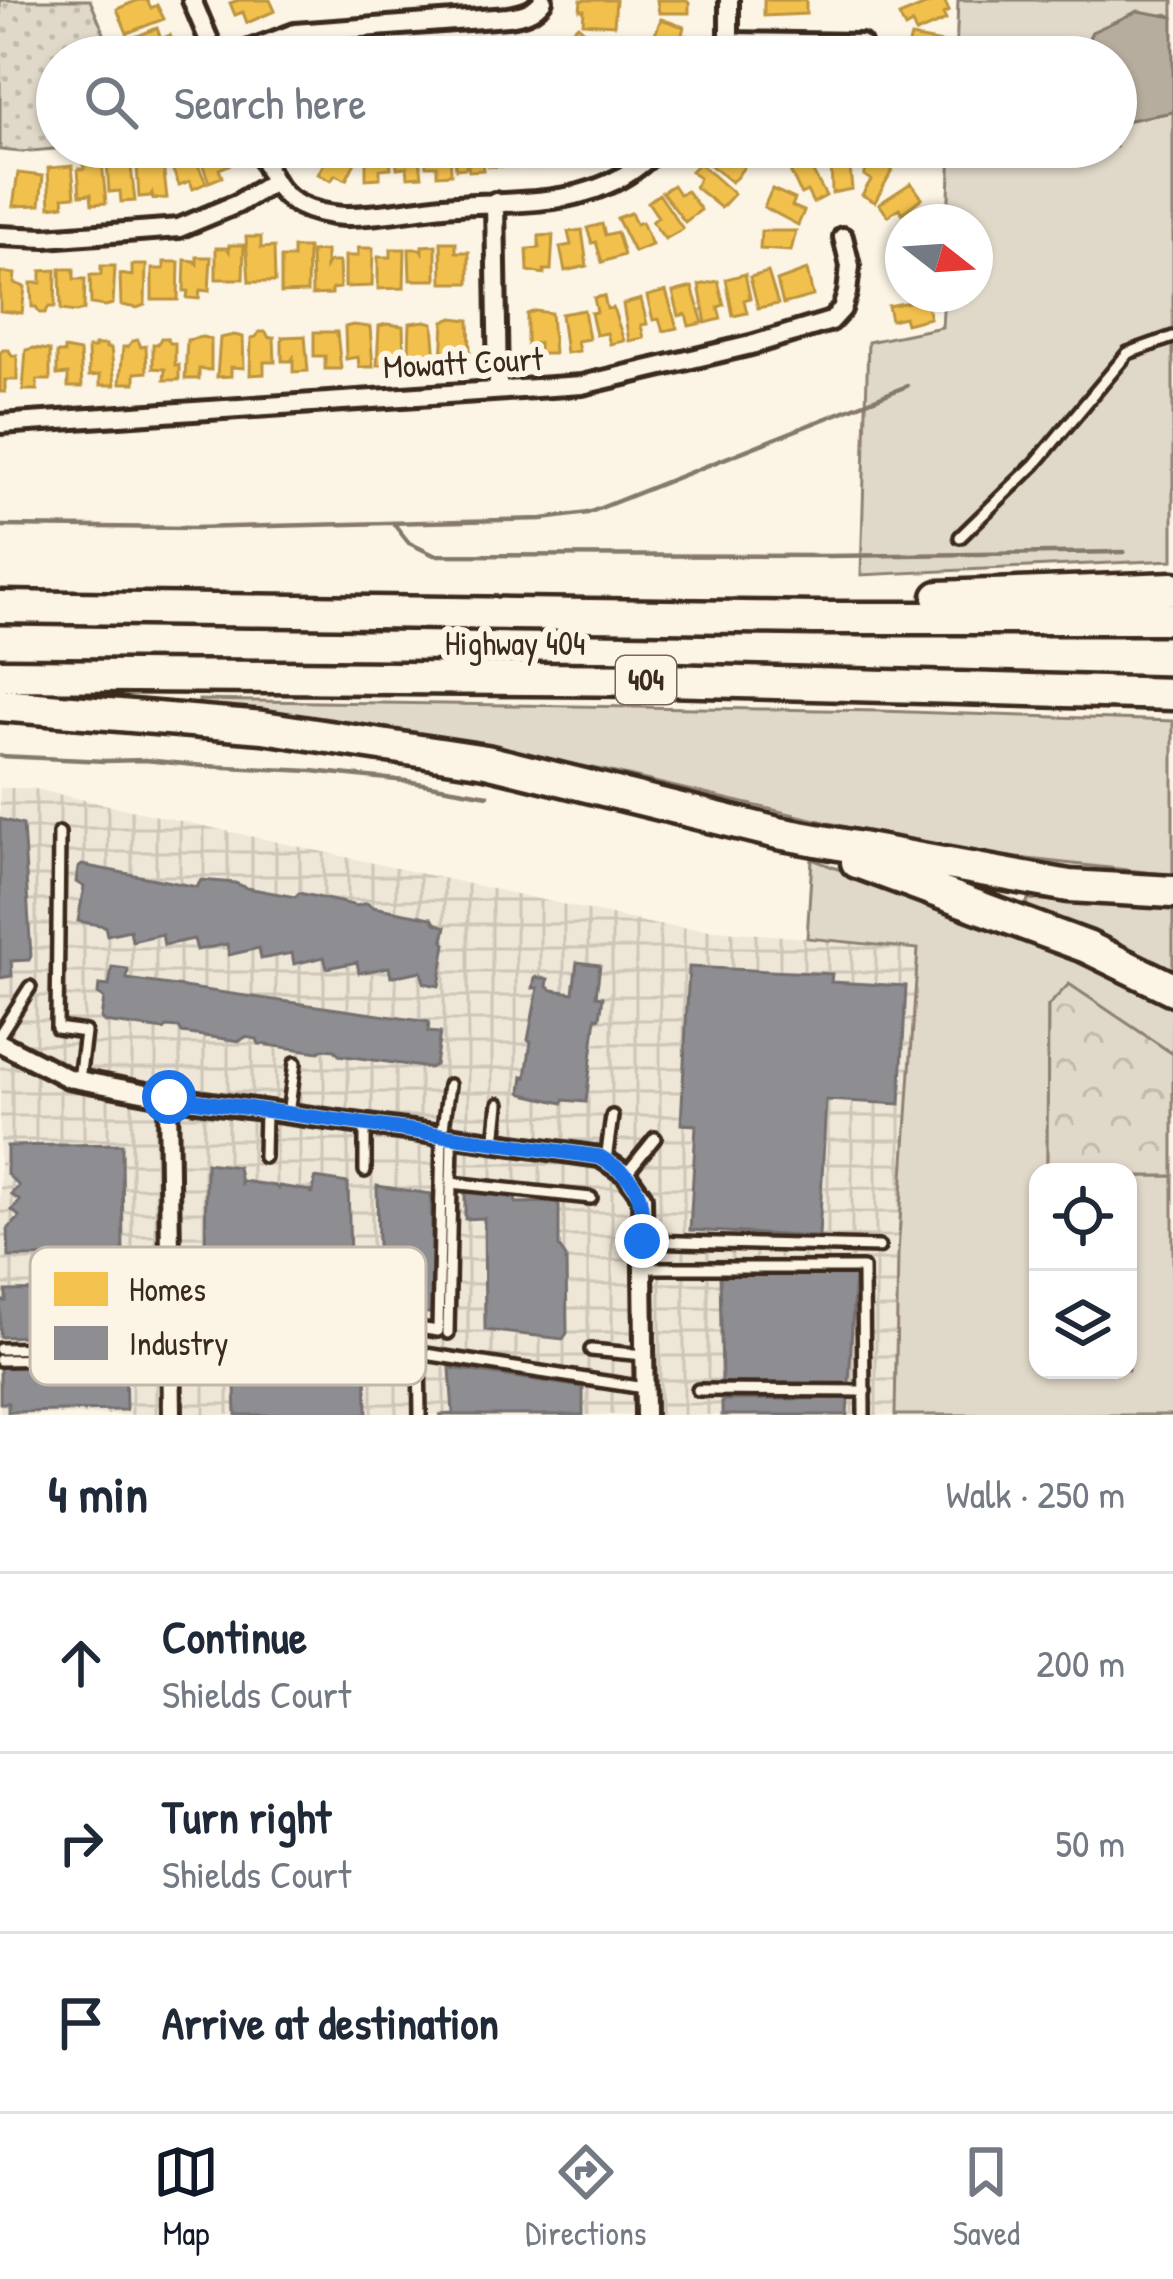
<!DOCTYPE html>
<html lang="en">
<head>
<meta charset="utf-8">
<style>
  body { margin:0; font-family:"Patrick Hand",sans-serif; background:#f2f2f3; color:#1f2937 }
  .controls { position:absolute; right:36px; bottom:36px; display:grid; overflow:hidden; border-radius:24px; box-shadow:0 3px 9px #0004 }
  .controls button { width:108px; height:108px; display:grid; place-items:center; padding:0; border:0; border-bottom:3px solid #e0e1e3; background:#fff; color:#1f2937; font:60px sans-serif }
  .compass { position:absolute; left:885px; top:204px; width:108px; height:108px; border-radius:50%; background:#fff; box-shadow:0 3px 9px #0004; rotate:107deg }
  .stop { position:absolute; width:36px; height:36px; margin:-27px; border:9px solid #1a73e8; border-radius:50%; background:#fff }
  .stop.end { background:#1a73e8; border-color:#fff; box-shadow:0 3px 12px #0008 }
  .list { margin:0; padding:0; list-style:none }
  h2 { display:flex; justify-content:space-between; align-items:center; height:156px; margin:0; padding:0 48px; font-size:51px }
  h2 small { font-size:39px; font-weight:400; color:#747a83 }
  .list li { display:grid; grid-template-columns:78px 1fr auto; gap:36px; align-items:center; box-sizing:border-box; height:180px; padding:0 48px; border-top:3px solid #e0e1e3 }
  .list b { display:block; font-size:45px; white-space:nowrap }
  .list p { margin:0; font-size:39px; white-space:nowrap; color:#747a83 }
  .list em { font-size:39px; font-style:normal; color:#747a83 }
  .icon { flex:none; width:66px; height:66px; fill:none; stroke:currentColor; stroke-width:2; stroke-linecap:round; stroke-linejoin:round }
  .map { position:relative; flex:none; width:1173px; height:1415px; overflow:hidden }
  .search { position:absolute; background:#fff; box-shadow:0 3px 9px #0004; left:36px; right:36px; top:36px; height:132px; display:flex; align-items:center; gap:30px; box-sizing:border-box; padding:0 42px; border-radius:66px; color:#747a83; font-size:45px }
  .sheet { height:696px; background:#fff }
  nav { display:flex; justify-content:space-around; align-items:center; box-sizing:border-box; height:168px; border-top:3px solid #e0e1e3; background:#fff; font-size:33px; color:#747a83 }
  nav a { display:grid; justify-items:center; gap:6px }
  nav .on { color:#111827 }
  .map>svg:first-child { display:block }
  .industrial { fill:url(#industrial-grid) }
  .green { fill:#e0d8c8; stroke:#8e8173; stroke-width:3 }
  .forest { fill:url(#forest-crowns); stroke:#8e8173; stroke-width:3 }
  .park { fill:url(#park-dots); stroke:#8e8173; stroke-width:3 }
  .water { fill:#b7ad9e; stroke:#85796b; stroke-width:3 }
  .homes { fill:#f2c14e; stroke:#bb9440; stroke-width:3 }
  .industry { fill:#8d8d92; stroke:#746f6f; stroke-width:3 }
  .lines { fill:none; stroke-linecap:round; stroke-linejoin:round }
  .stream { stroke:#85796b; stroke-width:4.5 }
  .lane-casing { stroke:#3b2a1e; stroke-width:18 }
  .street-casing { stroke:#3b2a1e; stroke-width:26 }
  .highway-casing { stroke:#3b2a1e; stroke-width:39 }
  .lane { stroke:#fcf5e5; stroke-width:9 }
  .street { stroke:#fcf5e5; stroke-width:16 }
  .highway { stroke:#fcf5e5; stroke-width:30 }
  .route { stroke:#1a73e8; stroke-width:15 }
  .labels { text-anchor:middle; stroke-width:12; stroke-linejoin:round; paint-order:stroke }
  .shield { fill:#fcf5e5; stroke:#75675a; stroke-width:3 }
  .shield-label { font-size:30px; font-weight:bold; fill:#3b2a1e }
  .street-label { font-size:33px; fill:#3b2a1e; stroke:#fcf5e5 }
  .key { fill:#fcf5e5; stroke:#c2b8a9; stroke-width:3 }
  .key-label { font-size:33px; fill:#3b2a1e }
</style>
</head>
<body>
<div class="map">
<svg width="1173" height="1415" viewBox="0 0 1173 1415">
  <defs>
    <pattern id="industrial-grid" width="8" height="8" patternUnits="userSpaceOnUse" patternTransform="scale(3)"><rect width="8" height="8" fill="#eee6d6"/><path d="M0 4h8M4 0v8" fill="none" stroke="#cdc5b7"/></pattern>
    <pattern id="forest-crowns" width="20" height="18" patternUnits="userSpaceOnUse" patternTransform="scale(3)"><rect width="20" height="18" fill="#e0d8c8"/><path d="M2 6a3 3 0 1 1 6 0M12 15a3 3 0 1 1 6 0" fill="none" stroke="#c1baab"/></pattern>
    <pattern id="park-dots" width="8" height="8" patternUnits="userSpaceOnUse" patternTransform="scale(3)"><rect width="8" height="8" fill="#e0d8c8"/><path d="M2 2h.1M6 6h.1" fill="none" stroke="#c1baab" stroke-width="1.8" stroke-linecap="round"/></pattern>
  </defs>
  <rect width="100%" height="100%" fill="#fcf5e5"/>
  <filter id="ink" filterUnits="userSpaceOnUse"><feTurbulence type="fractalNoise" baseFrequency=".00833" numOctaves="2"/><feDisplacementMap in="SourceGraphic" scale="24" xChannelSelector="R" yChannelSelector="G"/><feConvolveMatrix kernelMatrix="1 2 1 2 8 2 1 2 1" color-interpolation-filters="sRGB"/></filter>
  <g filter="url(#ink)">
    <path class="industrial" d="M0 788H30L657 925 918 948 898 1253 895 1415H0Z"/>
    <path class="green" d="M958 0H1173V17L1167 14 1092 32 1079 57H956Z
      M1173 112V560L861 575 868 342 942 327 944 294H975V222H948L951 147H1116V130L1124 121Z
      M199 700 881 711 1173 721V875L945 850 607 771 379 727 199 710Z
      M812 859 1095 968 1173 1008V1054L1069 985 1048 1006 1047 1172H1038V1370H1128V1176H1173V1415H895L898 1253 918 949 807 938Z
      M1028 899 1173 910V976L1026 906Z"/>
    <path class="forest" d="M1069 984 1173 1054V1176H1128V1172H1047L1048 1006Z"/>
    <path class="park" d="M0 0H90L114 57H57V147H75L21 152 0 150Z"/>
    <path class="water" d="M1138 11 1173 17V112L1124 121 1116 130V57H1079L1092 32Z"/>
    <path class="homes" d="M138 0H147L151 8 157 5 164 19 127 33 117 9Z
      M239 0H270L275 11 247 23 243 12 235 15 230 3Z
      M581 0H616L614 25 583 23 584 10H580Z
      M657 0H686L689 3V13H659Z
      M764 0H806V14L764 16Z
      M944 0 949 11 943 14 946 20 916 33 912 24 905 28 899 16 935 1Z
      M661 19 684 27 682 34 694 39 689 52 654 37Z
      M578 25 601 46 591 57H574L557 44Z
      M157 28 161 39 170 35 176 49 158 56 131 57 125 41Z
      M911 37 942 43 939 57H905Z
      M190 147 206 183 193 189 190 181 179 185 169 161 175 159 173 153Z
      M196 147H221L229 165 219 169 222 177 209 182Z
      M333 147H348L360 153 346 180 335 175 331 181 318 174Z
      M366 147H389L391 168 380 169V178L366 179Z
      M395 147H418L422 176 408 177 407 167 397 168Z
      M424 147H450L451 174 437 175V166H426Z
      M454 147H480L483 170 469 171 468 164H466V168L456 169Z
      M486 147H513L516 167 488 166Z
      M519 147H545L547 167 534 168 533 161H520Z
      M710 149 719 156 726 151 744 167 736 178 731 182 702 158Z
      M875 156 895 165 875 202 862 195 871 180 864 175Z
      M130 158 135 201 121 202 120 191 109 192 107 160Z
      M849 158 852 189 832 193 831 160Z
      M102 161 106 203 92 204 91 194 80 195 78 169H84V163Z
      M699 163 734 194 721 208 695 187 699 178 691 171Z
      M808 163 826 196 813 203 807 191 801 194 790 171Z
      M163 164 167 198 153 199 152 193 150 196 139 197 137 166Z
      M72 166 75 196 63 197 64 205 50 207 48 168Z
      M18 173 43 176 40 205 13 206Z
      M911 183 922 198 902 213 899 208 888 216 879 204Z
      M673 185 679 194 687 191 701 210 685 222 662 192Z
      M772 189 795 199 792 206 804 211 798 225 764 207Z
      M659 194 683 229 665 239 652 222 658 217 648 202Z
      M631 213 636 224 642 222 652 245 634 252 617 218Z
      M602 224 605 235 617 232 624 255 602 262 596 242 592 243 587 228Z
      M582 230 587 266 565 271 560 247 571 245 568 232Z
      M761 231H796L791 251 760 249Z
      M553 235 551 270H544V274L528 271 527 249 539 248V236Z
      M246 237H261V248L274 247 275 282H249Z
      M441 242H456V252H469V283H442Z
      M229 245H244L243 279H216V248H227L229 251Z
      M436 245V280H410L409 249H420L422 252V246Z
      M293 248H308L307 292 281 293V258H293Z
      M358 248H373L372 286 345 287V256H358Z
      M391 249H405L404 288 378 289V257H391Z
      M326 251V267L329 262H339L340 288 332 289V294L312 295 311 252Z
      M197 257H211L209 291 200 290 199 299 187 298 188 291H184L185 260 194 261 197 264Z
      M164 262H179L178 300H152V269H164Z
      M132 265H146L145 305 137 308 121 305 120 274 132 276Z
      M101 266H115L113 304 105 306 91 304 90 275H101Z
      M60 269H74V279H85L84 310 76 312 61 310Z
      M56 270 55 307H49L45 313H40L36 307H32L31 283H41V271Z
      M807 270 813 296 783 304 777 281Z
      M0 272 15 274 14 283 25 287 22 313 0 311Z
      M768 272 778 304 758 308 750 277Z
      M745 274 750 298 744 300 747 313 733 316 726 279Z
      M718 281 724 305 718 307 721 319 706 323 699 285Z
      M692 287 703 323 689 326 686 314 679 316 673 292Z
      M666 291 677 328 663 331 659 319 653 320 647 296Z
      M604 296 607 309 613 308 624 341 610 344 607 333 596 335 591 313 597 312 594 298Z
      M641 299 647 324 641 325 644 338 629 341 623 304Z
      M925 299 930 318 906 324 904 317 891 320 888 306Z
      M584 310 589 339 577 341 579 351 566 353 561 314Z
      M535 311 551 313 554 354H539V343L527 344V314Z
      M453 318 469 320 470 351 456 349V361H442L444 321Z
      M425 321 433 323 436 362H422V353L409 352 410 323Z
      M387 324 403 326 404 357 391 356V365H377L379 326Z
      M353 325 370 327 373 367H359L358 357 346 359 345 327Z
      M259 332H266L269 338 274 337 275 362H264V374L250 375 251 338 256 337Z
      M314 332H337L341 369H325V356H314Z
      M234 335 243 337 244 368 231 367V376L217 377 220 338Z
      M305 336 308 371 293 372V358L291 361H282V337Z
      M202 337 211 339V370L199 369V379H185L187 340Z
      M161 338H167L170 343H175V365H179V380H164L165 369 153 368V344H158Z
      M138 340 141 347 146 346 147 372 135 373V383H120L123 347H128L132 341Z
      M95 345H106V348H111L115 385H100V375L89 376 88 348H95Z
      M34 348 50 350V380H37V390H23L26 350Z
      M64 349 80 352 82 387H68V374L57 375V353H64Z
      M3 350H9L12 356H17V380H5V392H0V353Z"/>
    <path class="industry" d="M0 819 23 825 31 956 29 960 11 961 12 976 0 978Z
      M82 865 197 887 201 880 235 883 247 888 295 897 299 893 357 906 366 903 373 907 432 918 435 923 446 927 443 940 446 944 439 986 424 983 421 971 391 977 389 967 359 973 357 962 327 968 324 957 294 964 292 953 261 959 259 948 229 955 227 944 197 950 194 939 164 945 162 934 132 941 130 930 107 935 105 926 78 921 84 887 76 882 78 868Z
      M577 962 600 965 596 996 603 997 600 1018 596 1017 586 1102 564 1100 563 1103 523 1094 521 1092 523 1076 526 1077 531 1041 528 1040 538 988H533L535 977 548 979 547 987 553 990 573 993Z
      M112 967 128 969 127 979 429 1022 428 1032 440 1033 435 1065 429 1068 339 1055 335 1050 323 1049 319 1052 259 1044 257 1039 245 1037 240 1041 182 1033 179 1028 167 1027 164 1030 104 1022 101 1018 104 999 98 994 99 985 109 986Z
      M689 967 832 974 831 982 906 986 900 1104 826 1100 819 1237 690 1230 696 1125 681 1124Z
      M122 1144 123 1256 9 1257 8 1229 20 1217 12 1210 20 1201 11 1194 19 1186 7 1174V1146Z
      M206 1163 238 1167 241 1183 242 1181 275 1186 278 1189 279 1186 311 1191V1193H313L315 1178 348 1183 351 1295 205 1275Z
      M377 1186 431 1194 433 1313H416V1307L379 1308Z
      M465 1191 506 1194 515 1198 516 1203 556 1202 559 1205V1247L566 1257 567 1333 563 1339 485 1330 484 1218 465 1219Z
      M855 1269 849 1384 722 1386 720 1272Z
      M113 1289 122 1291 123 1333 0 1337V1301H6V1291Z
      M241 1346 366 1362 367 1415H236L234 1355 235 1348Z
      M125 1364 126 1410 8 1412V1403H0V1366Z
      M450 1368 583 1387V1415H439L453 1414Z
      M848 1398 847 1415H722V1400Z"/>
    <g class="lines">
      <path class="stream" d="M393 523 409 543 434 555 829 556 1124 552
        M0 526 195 528 542 519 588 513 907 386
        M0 756 105 761 145 760 204 766 312 771 406 781 488 795"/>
      <defs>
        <path id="lane" d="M960 537 1035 464 1128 353 1173 337
          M59 833 57 1028 85 1032 79 1080
          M0 1034 30 987
          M288 1114 295 1063
          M495 1142 499 1104
          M264 1157 265 1110
          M606 1160 612 1116
          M365 1171V1124
          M626 1174 655 1138
          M451 1183 591 1198
          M642 1241 879 1247
          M643 1268H863L864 1415
          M171 1291 438 1331 442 1135 449 1085
          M448 1333 452 1136
          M0 1349 171 1346
          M591 1350 644 1355
          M0 1360 171 1357
          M698 1390 865 1391
          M420 1415 419 1353 644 1388"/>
        <path id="street" d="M192 0 216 57
          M729 42 861 44
          M231 57 295 33 508 17C523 15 534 12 543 0
          M724 57 729 42V0
          M258 147C268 170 276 194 299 205 313 212 328 215 344 216 373 217 414 209 444 206 498 201 558 207 608 184 627 176 645 162 660 147
          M495 202 498 388
          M0 236 45 238 179 228 237 204 274 182
          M0 424 582 385 751 345 831 321 842 309 847 293 850 266 843 237
          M0 1043 68 1078 168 1097 600 1157 626 1174 642 1197 645 1415
          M168 1097 172 1415"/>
        <path id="highway" d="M939 597 1173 588
          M0 607 814 618H1173
          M0 675 665 680 1173 694
          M0 705 263 727 486 761 778 833 1069 886 1173 892
          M857 862 1087 947 1173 989"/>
      </defs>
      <use href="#lane" class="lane-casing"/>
      <use href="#street" class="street-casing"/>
      <use href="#highway" class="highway-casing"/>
      <use href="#lane" class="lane"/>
      <use href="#street" class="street"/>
      <use href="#highway" class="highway"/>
    </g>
  </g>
  <g class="lines" filter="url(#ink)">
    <path class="route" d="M169 1097 600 1157C643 1183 642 1194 642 1241"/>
  </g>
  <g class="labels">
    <rect class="shield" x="616" y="656" width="60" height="48" rx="9"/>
    <g class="shield-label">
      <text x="646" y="690">404</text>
    </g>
    <g class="street-label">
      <text transform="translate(463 362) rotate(-3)" y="12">Mowatt Court</text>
      <text x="515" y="655">Highway 404</text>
    </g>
  </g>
  <rect x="30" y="1247" width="396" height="138" rx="18" class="key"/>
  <rect x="54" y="1272" width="54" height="34" fill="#f2c14e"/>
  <rect x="54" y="1326" width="54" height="34" fill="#8d8d92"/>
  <g class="key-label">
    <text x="129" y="1301">Homes</text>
    <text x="129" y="1355">Industry</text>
  </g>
</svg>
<div class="controls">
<button><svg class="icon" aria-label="locate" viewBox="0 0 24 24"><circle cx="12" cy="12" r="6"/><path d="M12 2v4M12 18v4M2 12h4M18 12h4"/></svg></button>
<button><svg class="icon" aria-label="layers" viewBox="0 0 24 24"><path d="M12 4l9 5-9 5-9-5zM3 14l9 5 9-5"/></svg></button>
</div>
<svg class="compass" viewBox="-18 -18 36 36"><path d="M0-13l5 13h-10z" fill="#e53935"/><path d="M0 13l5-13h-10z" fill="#747a83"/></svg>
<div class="stop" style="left:169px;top:1097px"></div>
<div class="stop end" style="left:642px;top:1241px"></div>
<div class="search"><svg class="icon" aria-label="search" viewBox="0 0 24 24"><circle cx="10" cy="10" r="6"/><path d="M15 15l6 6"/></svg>Search here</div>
</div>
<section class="sheet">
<h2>4 min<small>Walk · 250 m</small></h2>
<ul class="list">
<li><svg class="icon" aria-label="ahead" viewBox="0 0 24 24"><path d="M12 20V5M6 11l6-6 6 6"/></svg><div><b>Continue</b><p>Shields Court</p></div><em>200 m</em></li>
<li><svg class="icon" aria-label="right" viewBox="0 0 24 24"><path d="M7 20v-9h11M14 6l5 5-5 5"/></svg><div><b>Turn right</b><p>Shields Court</p></div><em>50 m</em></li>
<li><svg class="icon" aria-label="arrive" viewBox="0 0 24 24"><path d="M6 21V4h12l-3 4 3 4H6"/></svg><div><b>Arrive at destination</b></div></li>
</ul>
</section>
<nav>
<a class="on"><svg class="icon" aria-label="map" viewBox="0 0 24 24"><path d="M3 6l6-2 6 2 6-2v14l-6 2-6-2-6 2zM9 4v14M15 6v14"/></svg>Map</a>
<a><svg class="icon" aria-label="directions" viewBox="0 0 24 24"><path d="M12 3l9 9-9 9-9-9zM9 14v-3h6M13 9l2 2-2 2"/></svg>Directions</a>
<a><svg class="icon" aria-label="saved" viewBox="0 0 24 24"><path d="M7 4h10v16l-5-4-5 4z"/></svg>Saved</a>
</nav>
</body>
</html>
